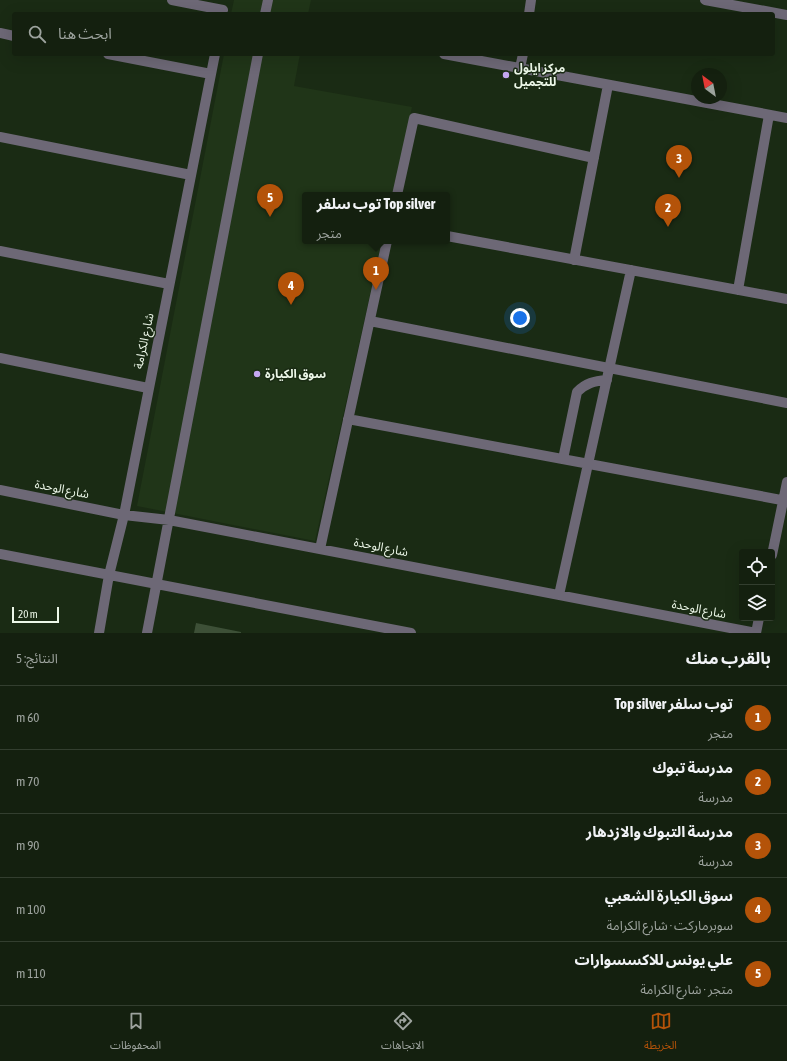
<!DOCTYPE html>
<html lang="ar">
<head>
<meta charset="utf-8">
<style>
  body { margin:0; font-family:"Asap Condensed","Noto Sans Arabic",sans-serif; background:#1d2818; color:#f1f3f6; direction:rtl }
  .controls { position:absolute; right:12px; bottom:12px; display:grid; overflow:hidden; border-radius:4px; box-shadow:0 4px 16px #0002 }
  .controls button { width:36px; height:36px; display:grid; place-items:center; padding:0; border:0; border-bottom:1px solid #333e2f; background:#14200f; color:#f1f3f6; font:20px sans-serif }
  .compass { position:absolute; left:691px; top:68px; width:36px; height:36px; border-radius:50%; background:#14200f; box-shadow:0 4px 16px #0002; rotate:328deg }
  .scale { position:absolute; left:12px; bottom:10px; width:47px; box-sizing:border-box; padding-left:4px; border:2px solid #ecf7e8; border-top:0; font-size:11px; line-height:14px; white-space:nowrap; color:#ecf7e8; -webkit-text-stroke:3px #1a2b14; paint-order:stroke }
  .you { position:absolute; left:520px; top:318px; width:14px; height:14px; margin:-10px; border:3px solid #fff; border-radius:50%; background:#1a73e8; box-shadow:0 0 0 6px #1a73e833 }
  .badge { display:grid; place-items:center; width:26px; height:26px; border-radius:50%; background:#b45309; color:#fff; font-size:13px; font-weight:700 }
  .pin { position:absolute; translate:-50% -33px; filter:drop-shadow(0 1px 2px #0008) }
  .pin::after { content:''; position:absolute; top:21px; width:14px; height:12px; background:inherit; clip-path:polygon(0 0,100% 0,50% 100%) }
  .popup { position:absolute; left:302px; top:192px; width:148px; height:52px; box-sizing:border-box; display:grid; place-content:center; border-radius:4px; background:#14200f; filter:drop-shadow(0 1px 3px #0005); font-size:13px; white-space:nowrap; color:#9da39e }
  .popup b { font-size:15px; color:#f1f3f6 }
  .popup::after { content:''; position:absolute; left:50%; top:100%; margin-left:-8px; border:8px solid transparent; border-top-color:#14200f }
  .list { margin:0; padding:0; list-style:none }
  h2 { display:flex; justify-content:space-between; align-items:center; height:52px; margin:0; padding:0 16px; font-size:17px }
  h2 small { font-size:13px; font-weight:400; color:#9da39e }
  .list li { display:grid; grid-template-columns:26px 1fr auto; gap:12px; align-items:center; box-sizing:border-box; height:64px; padding:0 16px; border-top:1px solid #333e2f }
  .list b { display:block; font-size:15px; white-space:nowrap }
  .list p { margin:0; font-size:13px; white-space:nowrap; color:#9da39e }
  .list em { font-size:13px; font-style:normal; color:#9da39e }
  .icon { flex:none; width:22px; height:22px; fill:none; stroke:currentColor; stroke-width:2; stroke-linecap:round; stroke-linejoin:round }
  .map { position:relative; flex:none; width:787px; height:633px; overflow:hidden; direction:ltr }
  .search { position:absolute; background:#14200f; box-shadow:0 4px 16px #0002; left:12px; right:12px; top:12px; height:44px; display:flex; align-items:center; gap:10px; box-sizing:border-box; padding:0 14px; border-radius:4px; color:#9da39e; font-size:15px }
  .sheet { height:372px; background:#14200f }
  nav { display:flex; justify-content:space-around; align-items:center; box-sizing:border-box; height:56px; border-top:1px solid #333e2f; background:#14200f; font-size:11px; color:#9da39e }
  nav a { display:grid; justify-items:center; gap:2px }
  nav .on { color:#b45309 }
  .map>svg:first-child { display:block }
  .built { fill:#203518 }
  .building { fill:#3d5037 }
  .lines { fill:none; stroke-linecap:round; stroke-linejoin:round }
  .minor { stroke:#6d6876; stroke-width:10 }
  .poi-dot { fill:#c4a7f1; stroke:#1a2b14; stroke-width:1.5 }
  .labels { text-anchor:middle; stroke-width:3; stroke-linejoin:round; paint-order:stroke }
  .poi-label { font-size:12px; font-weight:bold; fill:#ecf7e8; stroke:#1a2b14; text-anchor:start }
  .street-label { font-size:12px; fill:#ecf7e8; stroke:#1a2b14 }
</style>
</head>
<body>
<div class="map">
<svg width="787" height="633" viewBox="0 0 787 633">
  <rect width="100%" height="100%" fill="#1a2b14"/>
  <path class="built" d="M234 0H311L308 14H231Z
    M224 54H300L294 86 412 107 393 195H305V241H382L315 541 137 506Z"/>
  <path class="building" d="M196 623 241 632V633H194Z"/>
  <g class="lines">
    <path class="minor" d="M172 0 223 10
      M705 0 787 15
      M265 14 268 0
      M529 14 531 0
      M0 33 14 36
      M108 54 211 74
      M444 54 787 118
      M520 68 523 54
      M0 137 191 175
      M397 195 414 118 594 158
      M447 236 787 299
      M0 251 169 284
      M574 260 608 85
      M738 290 769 115
      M370 321 787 403
      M0 358 148 388
      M348 419 787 501
      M563 459 577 392C586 383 594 381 607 380
      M0 490 124 515 169 520 756 633 759 618
      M320 549 387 241
      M0 554 411 633
      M772 555 787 482
      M559 595 631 270
      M99 633 109 575 124 515 215 54
      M147 633 258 54"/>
  </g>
  <g class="poi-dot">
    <circle cx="506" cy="75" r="4"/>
    <circle cx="257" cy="374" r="4"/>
  </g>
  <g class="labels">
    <g class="poi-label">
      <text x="514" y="72">مركز ايلول<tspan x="514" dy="14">للتجميل</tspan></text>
      <text x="265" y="378">سوق الكيارة</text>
    </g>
    <g class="street-label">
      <text transform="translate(144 341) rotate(-78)" y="4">شارع الكرامة</text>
      <text transform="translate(62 489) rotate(11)" y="4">شارع الوحدة</text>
      <text transform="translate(381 547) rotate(11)" y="4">شارع الوحدة</text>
      <text transform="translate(699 609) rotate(11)" y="4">شارع الوحدة</text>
    </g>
  </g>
</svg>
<div class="controls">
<button><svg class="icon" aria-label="locate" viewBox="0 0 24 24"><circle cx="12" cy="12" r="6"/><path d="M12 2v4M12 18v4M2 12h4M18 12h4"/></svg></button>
<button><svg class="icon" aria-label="layers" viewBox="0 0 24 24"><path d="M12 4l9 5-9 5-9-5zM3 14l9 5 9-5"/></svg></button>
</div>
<svg class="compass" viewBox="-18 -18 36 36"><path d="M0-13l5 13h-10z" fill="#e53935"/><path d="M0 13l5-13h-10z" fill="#9da39e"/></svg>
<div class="scale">20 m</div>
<div class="you"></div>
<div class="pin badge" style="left:376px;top:290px">1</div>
<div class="popup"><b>توب سلفر Top silver</b>متجر</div>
<div class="pin badge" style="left:668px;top:227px">2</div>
<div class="pin badge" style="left:679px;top:178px">3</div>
<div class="pin badge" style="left:291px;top:305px">4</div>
<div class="pin badge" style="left:270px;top:217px">5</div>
<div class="search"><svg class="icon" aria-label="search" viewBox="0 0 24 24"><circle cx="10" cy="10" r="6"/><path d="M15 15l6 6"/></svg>ابحث هنا</div>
</div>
<section class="sheet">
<h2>بالقرب منك<small>النتائج: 5</small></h2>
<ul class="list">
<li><span class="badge">1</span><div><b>توب سلفر Top silver</b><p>متجر</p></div><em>60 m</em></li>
<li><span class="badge">2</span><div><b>مدرسة تبوك</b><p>مدرسة</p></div><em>70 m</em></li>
<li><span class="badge">3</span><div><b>مدرسة التبوك والازدهار</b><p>مدرسة</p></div><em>90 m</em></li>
<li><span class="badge">4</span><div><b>سوق الكيارة الشعبي</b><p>سوبرماركت · شارع الكرامة</p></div><em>100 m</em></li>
<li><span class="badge">5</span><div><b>علي يونس للاكسسوارات</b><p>متجر · شارع الكرامة</p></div><em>110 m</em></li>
</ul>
</section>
<nav>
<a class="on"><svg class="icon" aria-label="map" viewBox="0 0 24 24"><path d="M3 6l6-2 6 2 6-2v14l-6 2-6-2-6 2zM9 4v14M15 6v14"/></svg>الخريطة</a>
<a><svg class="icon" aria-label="directions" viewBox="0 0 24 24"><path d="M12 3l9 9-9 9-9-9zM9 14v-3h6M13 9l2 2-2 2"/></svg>الاتجاهات</a>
<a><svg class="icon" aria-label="saved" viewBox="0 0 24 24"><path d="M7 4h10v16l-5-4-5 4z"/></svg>المحفوظات</a>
</nav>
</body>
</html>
